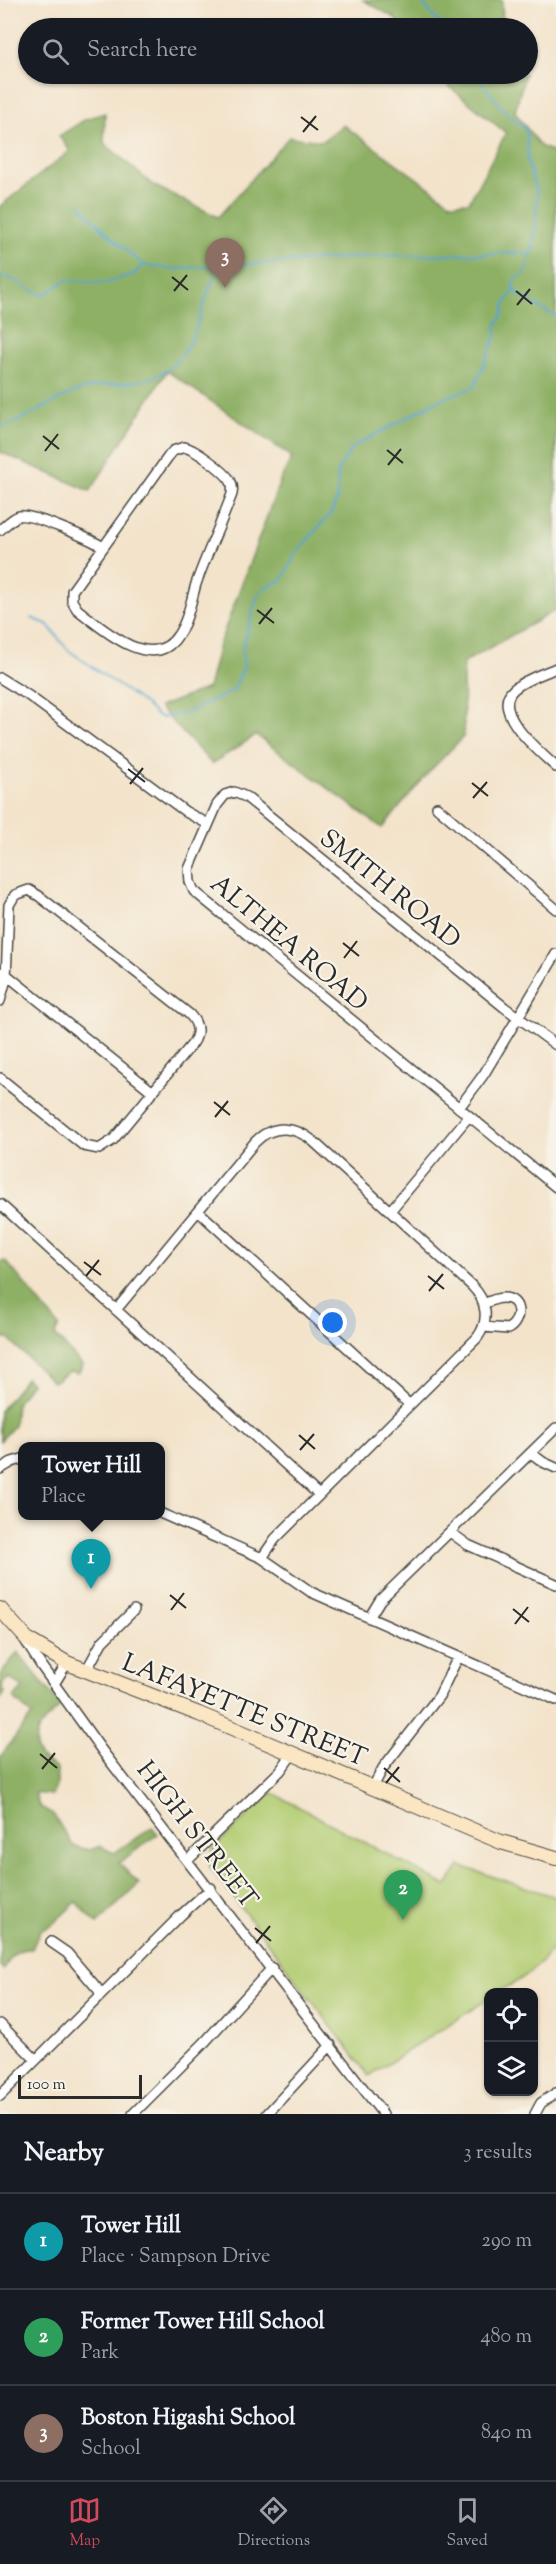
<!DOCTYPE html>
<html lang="en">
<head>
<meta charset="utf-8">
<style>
  body { margin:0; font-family:"Sorts Mill Goudy",serif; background:#20242c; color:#f1f3f6 }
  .controls { position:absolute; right:18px; bottom:18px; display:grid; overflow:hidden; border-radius:12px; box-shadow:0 2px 4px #0004 }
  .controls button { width:54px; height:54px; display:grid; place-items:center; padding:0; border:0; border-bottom:2px solid #363941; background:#171b24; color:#f1f3f6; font:30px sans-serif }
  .scale { position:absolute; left:18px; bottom:15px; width:124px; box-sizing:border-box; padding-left:6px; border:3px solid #2b2b2b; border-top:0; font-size:16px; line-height:21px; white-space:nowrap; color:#2b2b2b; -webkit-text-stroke:4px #f7f3e8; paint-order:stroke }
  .you { position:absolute; left:333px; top:1323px; width:21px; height:21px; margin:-15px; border:4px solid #fff; border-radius:50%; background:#1a73e8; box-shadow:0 0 0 9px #1a73e833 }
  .badge { display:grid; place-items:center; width:39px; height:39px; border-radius:50%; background:#d1495b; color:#fff; font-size:20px; font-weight:700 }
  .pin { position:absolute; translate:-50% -50px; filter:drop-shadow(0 2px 3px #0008) }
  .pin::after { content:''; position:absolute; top:32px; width:21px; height:18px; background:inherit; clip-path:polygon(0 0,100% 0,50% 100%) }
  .popup { position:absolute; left:18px; top:1442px; width:147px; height:78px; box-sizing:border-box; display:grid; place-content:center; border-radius:12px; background:#171b24; filter:drop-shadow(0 2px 4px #0005); font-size:20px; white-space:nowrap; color:#9ea1a6 }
  .popup b { font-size:22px; color:#f1f3f6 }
  .popup::after { content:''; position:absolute; left:50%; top:100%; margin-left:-12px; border:12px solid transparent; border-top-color:#171b24 }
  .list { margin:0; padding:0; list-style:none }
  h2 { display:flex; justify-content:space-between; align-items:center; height:78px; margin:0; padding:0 24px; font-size:26px }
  h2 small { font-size:20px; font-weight:400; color:#9ea1a6 }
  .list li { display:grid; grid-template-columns:39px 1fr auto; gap:18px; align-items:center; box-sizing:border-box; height:96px; padding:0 24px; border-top:2px solid #363941 }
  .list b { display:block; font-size:22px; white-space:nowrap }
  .list p { margin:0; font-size:20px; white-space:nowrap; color:#9ea1a6 }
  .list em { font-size:20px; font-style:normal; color:#9ea1a6 }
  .icon { flex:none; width:33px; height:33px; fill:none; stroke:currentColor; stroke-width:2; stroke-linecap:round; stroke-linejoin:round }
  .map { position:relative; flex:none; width:556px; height:2114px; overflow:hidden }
  .search { position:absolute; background:#171b24; box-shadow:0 2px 4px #0004; left:18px; right:18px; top:18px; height:66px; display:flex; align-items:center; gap:15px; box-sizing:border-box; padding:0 21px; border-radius:33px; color:#9ea1a6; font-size:22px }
  .sheet { height:366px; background:#171b24 }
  nav { display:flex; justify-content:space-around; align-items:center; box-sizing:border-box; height:84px; border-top:2px solid #363941; background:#171b24; font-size:16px; color:#9ea1a6 }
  nav a { display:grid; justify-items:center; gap:3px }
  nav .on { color:#d1495b }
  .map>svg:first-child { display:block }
  .green { fill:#b3cd73; stroke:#6f7c4f; stroke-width:1.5 }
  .forest { fill:#8eb065; stroke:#5c6e48; stroke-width:1.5 }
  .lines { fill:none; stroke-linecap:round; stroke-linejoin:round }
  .stream { stroke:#55a3ce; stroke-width:2 }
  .minor-casing { stroke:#494743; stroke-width:12 }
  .secondary-casing { stroke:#494743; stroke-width:16 }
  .minor { stroke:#fff; stroke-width:9 }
  .secondary { stroke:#fbe6c3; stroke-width:14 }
  .ticks { fill:none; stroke:#2b2b2b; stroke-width:2 }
  .labels { text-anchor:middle; stroke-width:4.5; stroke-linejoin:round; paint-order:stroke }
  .street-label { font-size:26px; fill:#2b2b2b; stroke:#f7f3e8 }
</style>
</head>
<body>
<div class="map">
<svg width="556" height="2114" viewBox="0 0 556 2114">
  <rect width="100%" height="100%" fill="#f7f3e8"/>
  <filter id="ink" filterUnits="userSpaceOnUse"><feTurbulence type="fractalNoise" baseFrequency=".0167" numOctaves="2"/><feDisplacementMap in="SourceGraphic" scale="12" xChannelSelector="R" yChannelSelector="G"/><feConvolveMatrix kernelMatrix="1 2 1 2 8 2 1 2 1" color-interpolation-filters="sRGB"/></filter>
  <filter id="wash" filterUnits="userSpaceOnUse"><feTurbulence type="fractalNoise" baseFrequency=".008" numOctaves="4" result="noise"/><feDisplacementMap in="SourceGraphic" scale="24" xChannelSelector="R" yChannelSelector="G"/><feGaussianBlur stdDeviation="1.35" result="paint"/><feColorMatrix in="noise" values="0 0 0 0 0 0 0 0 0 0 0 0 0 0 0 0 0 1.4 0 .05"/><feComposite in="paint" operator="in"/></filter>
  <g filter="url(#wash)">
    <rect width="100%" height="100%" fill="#f3e3ca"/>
    <path class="green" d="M271 1792 446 1886 460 1866 556 1897C556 1908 556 1935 555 1944 545 1963 510 1992 488 1992V1999L369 2076 210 1867 209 1858 213 1849Z"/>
    <path class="forest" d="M363 0H502L503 28H400L395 18Z
      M434 74H525L515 112 540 146 556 154V610L463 663 464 736 429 772 382 828 256 735 212 764 159 707 208 688 219 645 280 481 292 457 167 371 90 491 0 452V206L70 151 59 136 86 119 105 113 104 143 153 185 218 217 289 137 322 141 343 125 451 203 469 202 506 133Z
      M6 1261 59 1326 55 1335 83 1366 78 1373 70 1371 53 1382 8 1339 0 1336V1262Z
      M26 1378 31 1383 16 1404 14 1426 0 1441V1411Z
      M18 1652 61 1706C47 1719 25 1735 41 1757 44 1762 52 1765 57 1769V1784L52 1795 35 1793 39 1806 53 1814 73 1846 90 1850 100 1846 114 1853 152 1827 158 1834 119 1863 139 1884 97 1924 76 1902 54 1923 40 1931 32 1949C15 1948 11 1956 4 1970L0 1967V1757L32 1715 13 1698 23 1688 9 1678 2 1684 5 1693 0 1700V1675Z"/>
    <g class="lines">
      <path class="stream" d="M420 0 443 28
        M475 74 503 109 526 130 527 135 528 163 537 193V208L533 248 525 273 514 280 512 287 522 297 556 317
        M80 205 105 231 143 265
        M0 276 15 280 32 291 44 295 66 280 106 283 134 274 144 265 173 269 220 266
        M0 428C28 419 51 401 78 391 117 376 153 394 182 355 201 329 203 293 220 266L379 256 531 253
        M31 618 47 624 68 650 145 704 156 715 163 718 186 713 233 691 244 666 242 650 257 597 264 588 282 580 297 552 331 513 337 499 338 470 353 447 439 400 474 387 495 339 497 324 503 314 506 302 515 290"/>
    </g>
  </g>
  <g filter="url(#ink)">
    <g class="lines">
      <defs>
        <path id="minor" d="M184 447C195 449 223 470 230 480 233 485 233 489 232 494 221 524 207 553 196 584 191 601 188 620 178 635 153 675 101 628 77 609L72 601V591L168 457 173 451Z
          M0 530C6 525 12 518 19 516 30 513 91 539 103 547
          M556 668C543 674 525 679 514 689 489 711 540 752 556 767
          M0 678 29 696 186 812 208 824
          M437 807 556 909
          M3 972 153 1092
          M0 1001 6 979 9 905 15 895 29 890 39 896 189 1014C198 1023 200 1032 193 1043L113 1140 99 1149 84 1146 0 1078
          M556 1045 504 1007 246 797 234 792 225 795 217 805 189 869 190 882 194 891 556 1187
          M459 1108 484 1074 556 954
          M0 1204 319 1495
          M198 1211 410 1405
          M390 1211 469 1116
          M484 1304C490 1301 496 1298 503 1298 522 1298 522 1321 508 1329L484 1327
          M116 1310 255 1142C273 1124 295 1126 313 1141L472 1286C487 1301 490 1321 477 1338L275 1539 262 1558
          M531 1453 543 1462 556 1468
          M0 1469 12 1462 22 1459
          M160 1513 262 1558 311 1592 556 1700
          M450 1532 468 1545 556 1584
          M369 1618 380 1600 556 1428
          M25 1640 42 1667 103 1752 383 2114
          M86 1671 102 1642 134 1610
          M54 1684 67 1663
          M373 1787 383 1768 439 1696 458 1657
          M188 1860 280 1771 293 1753
          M51 1942 67 1953 102 1994
          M0 2024 36 2060
          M0 2096 181 1915 211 1888
          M133 2114 204 2043 272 1968
          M267 2114 331 2045
          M535 2114 541 2103 556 2093"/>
        <path id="secondary" d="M0 1609 28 1640 67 1663 199 1714 501 1842 556 1858"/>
      </defs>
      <use href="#minor" class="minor-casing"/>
      <use href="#secondary" class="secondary-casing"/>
      <use href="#minor" class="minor"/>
      <use href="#secondary" class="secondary"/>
    </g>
  </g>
  <path class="ticks" d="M301 117 318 130M303 132 316 116M172 277 188 290M174 291 187 275M516 291 532 304M517 305 530 289M43 436 59 449M387 450 403 463M45 451 58 434M388 465 401 449M257 610 274 623M259 624 272 608M128 769 145 782M472 783 488 796M130 784 143 768M473 798 487 782M343 943 359 956M344 958 357 941M214 1102 230 1115M215 1117 228 1101M84 1262 101 1275M86 1276 99 1260M428 1276 444 1289M429 1291 443 1274M299 1435 315 1449M300 1450 314 1434M170 1595 186 1608M513 1609 529 1622M171 1610 184 1593M515 1624 528 1607M40 1754 57 1768M384 1768 400 1782M42 1769 55 1753M386 1783 399 1767M255 1928 271 1941M256 1943 270 1926"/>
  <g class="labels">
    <g class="street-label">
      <text transform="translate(391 888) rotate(39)" y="9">SMITH ROAD</text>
      <text transform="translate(290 942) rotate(40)" y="9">ALTHEA ROAD</text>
      <text transform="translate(245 1709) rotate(22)" y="9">LAFAYETTE STREET</text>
      <text transform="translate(198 1834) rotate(52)" y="9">HIGH STREET</text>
    </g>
  </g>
</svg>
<div class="controls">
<button><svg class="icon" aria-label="locate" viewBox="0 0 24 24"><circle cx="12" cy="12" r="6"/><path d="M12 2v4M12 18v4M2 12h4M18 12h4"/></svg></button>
<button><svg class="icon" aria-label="layers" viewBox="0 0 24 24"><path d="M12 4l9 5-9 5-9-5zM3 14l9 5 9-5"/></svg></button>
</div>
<div class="scale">100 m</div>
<div class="you"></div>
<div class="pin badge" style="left:91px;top:1589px;background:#0f9aa8">1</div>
<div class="popup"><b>Tower Hill</b>Place</div>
<div class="pin badge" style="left:403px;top:1920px;background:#2e9e5b">2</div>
<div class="pin badge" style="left:225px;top:288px;background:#8d6e63">3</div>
<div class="search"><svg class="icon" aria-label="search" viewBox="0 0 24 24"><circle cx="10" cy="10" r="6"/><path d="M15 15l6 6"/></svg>Search here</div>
</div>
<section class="sheet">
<h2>Nearby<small>3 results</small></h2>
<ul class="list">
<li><span class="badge" style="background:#0f9aa8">1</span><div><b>Tower Hill</b><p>Place · Sampson Drive</p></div><em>290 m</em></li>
<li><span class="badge" style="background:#2e9e5b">2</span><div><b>Former Tower Hill School</b><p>Park</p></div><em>480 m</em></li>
<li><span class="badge" style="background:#8d6e63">3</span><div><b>Boston Higashi School</b><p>School</p></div><em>840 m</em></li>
</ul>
</section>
<nav>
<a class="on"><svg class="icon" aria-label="map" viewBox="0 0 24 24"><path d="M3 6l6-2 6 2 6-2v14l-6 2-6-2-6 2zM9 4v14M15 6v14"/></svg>Map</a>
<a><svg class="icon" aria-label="directions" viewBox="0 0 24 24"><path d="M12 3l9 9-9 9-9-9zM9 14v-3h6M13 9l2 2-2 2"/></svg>Directions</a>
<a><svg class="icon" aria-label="saved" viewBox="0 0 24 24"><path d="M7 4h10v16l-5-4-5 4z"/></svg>Saved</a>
</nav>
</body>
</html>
